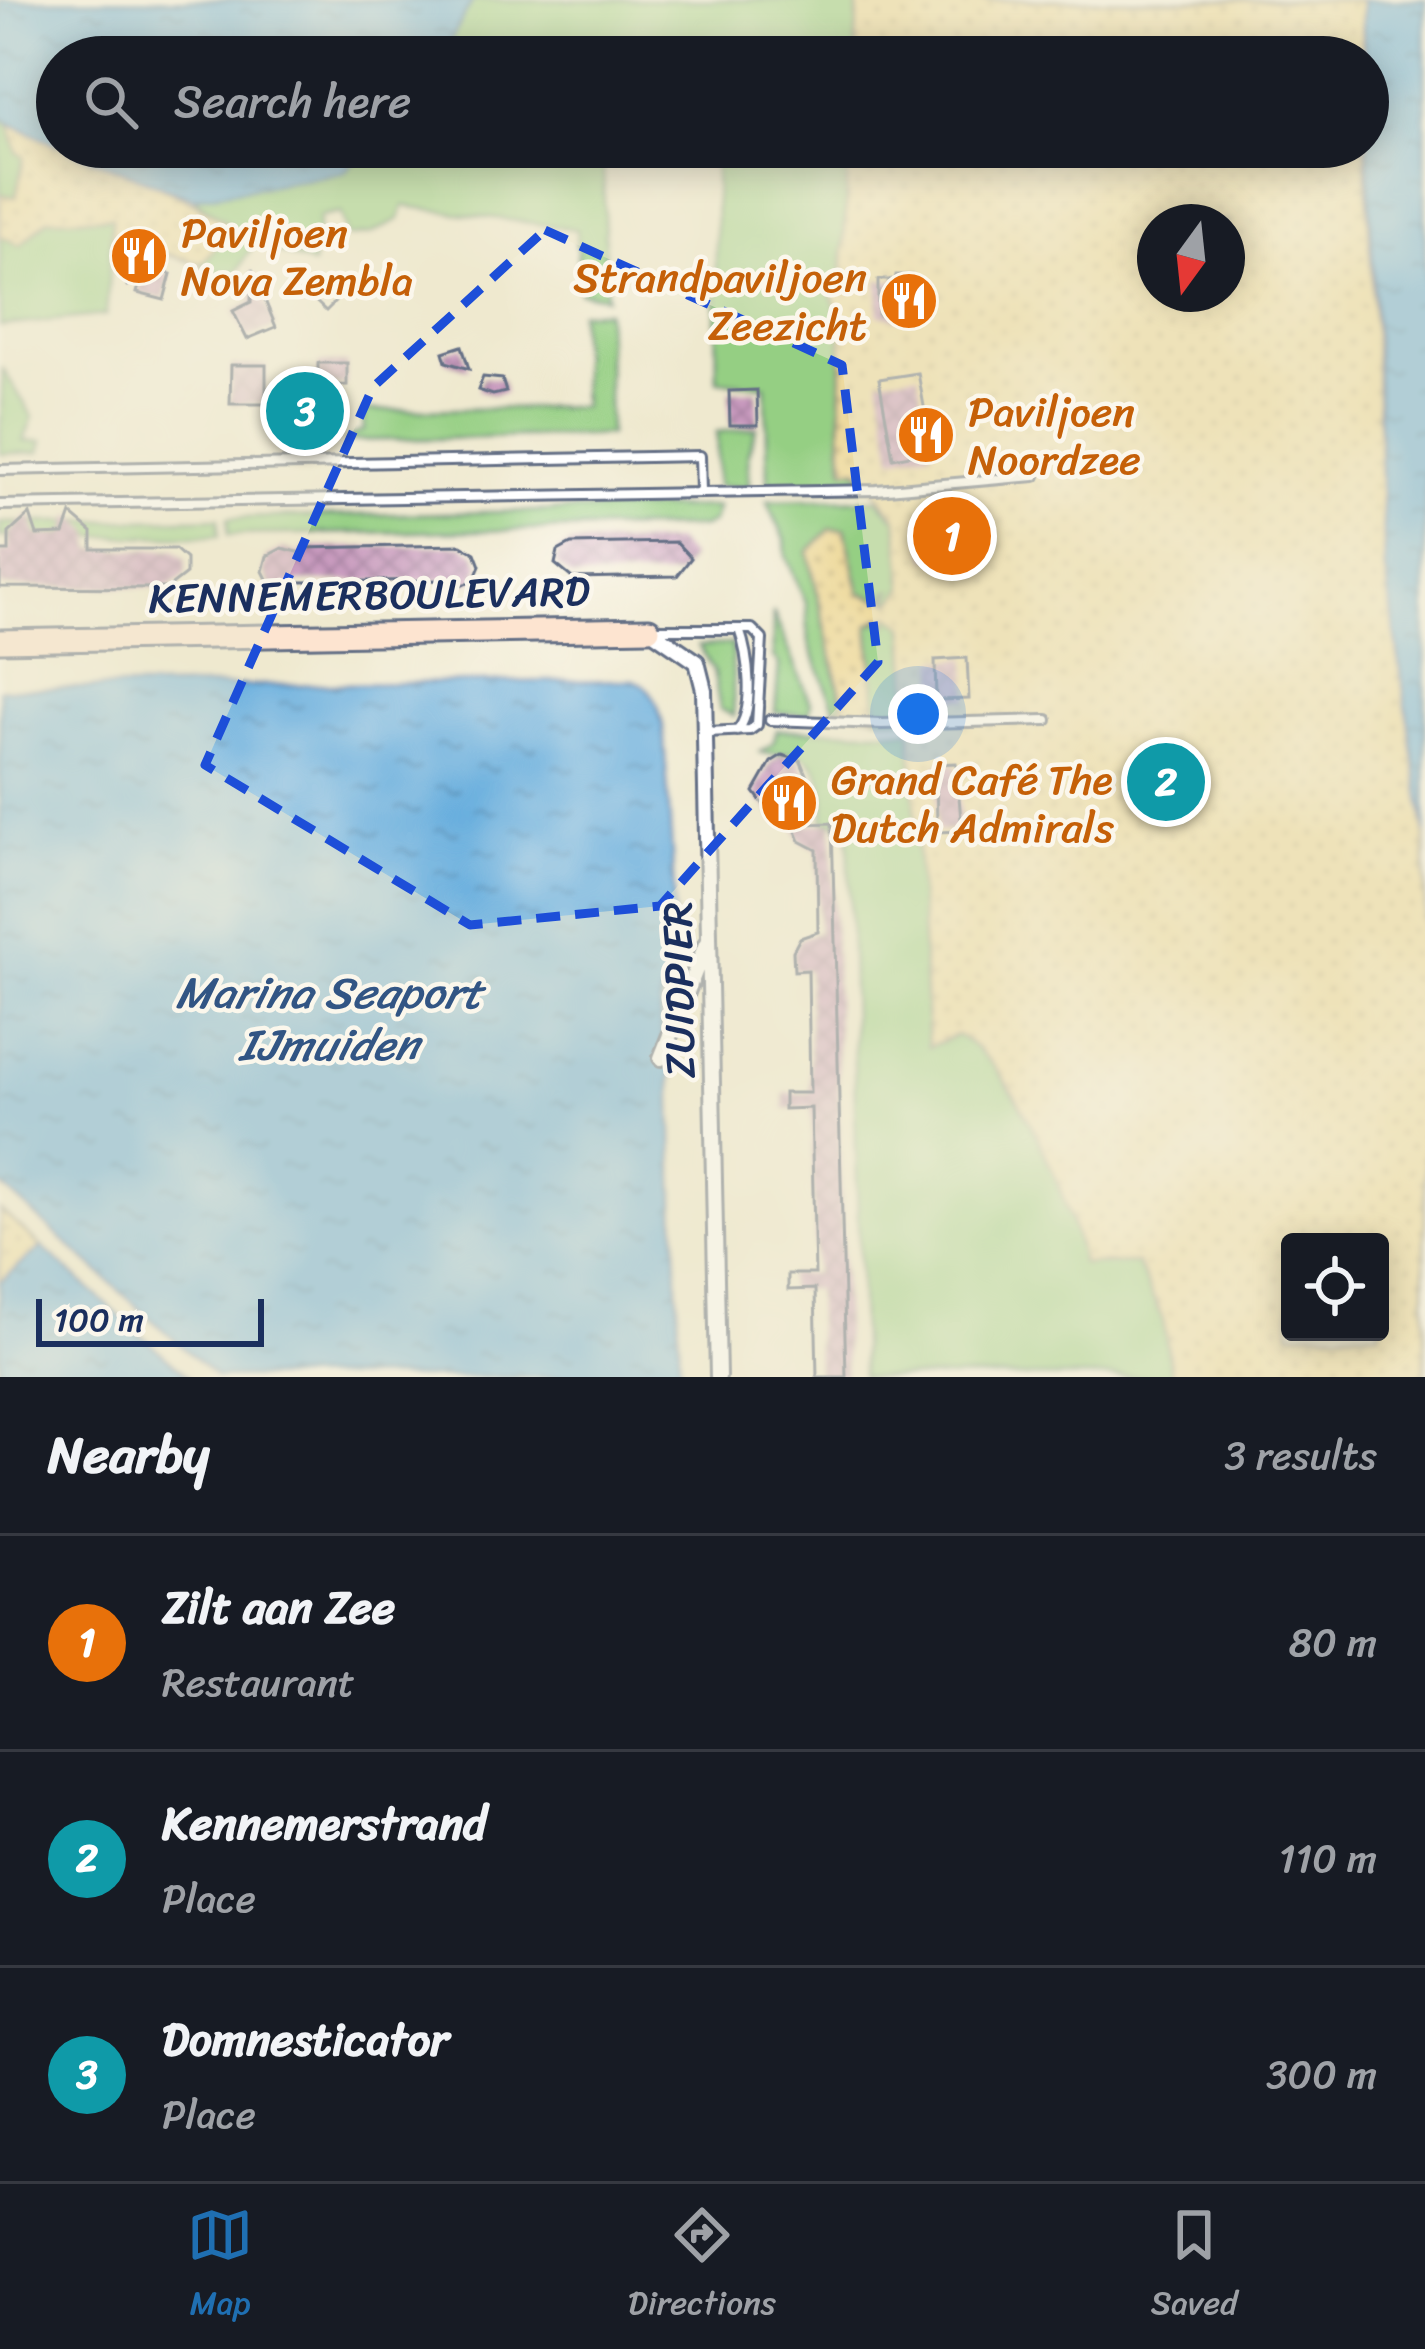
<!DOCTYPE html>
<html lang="en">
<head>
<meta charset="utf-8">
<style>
  body { margin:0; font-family:Sriracha,sans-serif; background:#20242c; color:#f1f3f6 }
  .controls { position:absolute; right:36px; bottom:36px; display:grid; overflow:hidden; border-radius:12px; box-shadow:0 6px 30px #0003 }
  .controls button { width:108px; height:108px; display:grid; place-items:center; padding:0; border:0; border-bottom:3px solid #363941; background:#171b24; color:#f1f3f6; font:60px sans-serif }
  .compass { position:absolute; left:1137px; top:204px; width:108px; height:108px; border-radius:50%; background:#171b24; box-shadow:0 6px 30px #0003; rotate:195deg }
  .scale { position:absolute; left:36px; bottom:30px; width:228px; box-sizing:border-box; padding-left:12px; border:6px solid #1b2f5e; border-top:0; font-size:33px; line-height:42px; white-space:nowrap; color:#1b2f5e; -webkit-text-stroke:9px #fbf7ec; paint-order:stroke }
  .you { position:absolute; left:918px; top:714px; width:42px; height:42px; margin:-30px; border:9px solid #fff; border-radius:50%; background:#1a73e8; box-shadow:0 0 0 18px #1a73e833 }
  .badge { display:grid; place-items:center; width:78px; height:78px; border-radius:50%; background:#1f6fb2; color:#fff; font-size:39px; font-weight:700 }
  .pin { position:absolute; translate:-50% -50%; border:6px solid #fff; box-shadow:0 3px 12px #0006 }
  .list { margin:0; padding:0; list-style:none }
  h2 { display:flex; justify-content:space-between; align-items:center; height:156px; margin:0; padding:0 48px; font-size:51px }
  h2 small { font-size:39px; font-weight:400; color:#9ea1a6 }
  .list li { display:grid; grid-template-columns:78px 1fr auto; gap:36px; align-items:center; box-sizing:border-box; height:216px; padding:0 48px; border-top:3px solid #363941 }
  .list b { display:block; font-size:45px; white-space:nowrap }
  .list p { margin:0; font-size:39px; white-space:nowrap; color:#9ea1a6 }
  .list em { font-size:39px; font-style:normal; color:#9ea1a6 }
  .icon { flex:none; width:66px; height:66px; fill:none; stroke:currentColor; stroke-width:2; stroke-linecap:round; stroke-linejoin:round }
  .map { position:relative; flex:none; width:1425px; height:1377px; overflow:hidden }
  .search { position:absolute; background:#171b24; box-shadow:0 6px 30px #0003; left:36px; right:36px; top:36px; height:132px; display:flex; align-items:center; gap:30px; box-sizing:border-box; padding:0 42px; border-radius:66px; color:#9ea1a6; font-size:45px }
  .sheet { height:804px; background:#171b24 }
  nav { display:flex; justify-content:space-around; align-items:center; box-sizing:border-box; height:168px; border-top:3px solid #363941; background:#171b24; font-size:33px; color:#9ea1a6 }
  nav a { display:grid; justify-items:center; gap:6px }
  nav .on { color:#1f6fb2 }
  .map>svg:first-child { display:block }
  .grass { fill:#95cf83; stroke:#587f70; stroke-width:3 }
  .sand { fill:url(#sand-dots); stroke:#84847e; stroke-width:3; fill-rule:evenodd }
  .park { fill:url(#park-crowns); stroke:#587f70; stroke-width:3 }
  .water { fill:url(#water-ripples); stroke:#426e9e; stroke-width:3 }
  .building { fill:url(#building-cross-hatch) }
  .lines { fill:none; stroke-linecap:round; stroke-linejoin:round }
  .lane-casing { stroke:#657086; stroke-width:14 }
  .street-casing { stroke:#657086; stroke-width:20 }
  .secondary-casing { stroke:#657086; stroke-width:27 }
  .lane { stroke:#fff; stroke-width:8 }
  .street { stroke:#fff; stroke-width:14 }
  .secondary { stroke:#fde4d0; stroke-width:21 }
  .marked { fill:none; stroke:#1d4ed8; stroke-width:9; stroke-dasharray:24 15; stroke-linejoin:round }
  .labels { text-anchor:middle; stroke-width:9; stroke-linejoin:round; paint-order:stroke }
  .food-label { font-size:42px; fill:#c56008; stroke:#fbf7ec; text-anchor:start }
  .street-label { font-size:42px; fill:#1b2f5e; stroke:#fbf7ec }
  .water-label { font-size:45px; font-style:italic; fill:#325584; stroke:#fbf7ec }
</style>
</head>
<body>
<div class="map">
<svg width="1425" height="1377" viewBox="0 0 1425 1377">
  <defs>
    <pattern id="sand-dots" width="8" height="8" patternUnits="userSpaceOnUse" patternTransform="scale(3)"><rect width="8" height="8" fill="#eeda9e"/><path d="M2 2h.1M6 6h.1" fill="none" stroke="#ccbb8a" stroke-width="1.8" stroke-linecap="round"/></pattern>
    <pattern id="park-crowns" width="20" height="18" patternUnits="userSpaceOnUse" patternTransform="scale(3)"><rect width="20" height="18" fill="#95cf83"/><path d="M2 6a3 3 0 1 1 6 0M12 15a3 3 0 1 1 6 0" fill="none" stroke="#80b274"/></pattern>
    <pattern id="water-ripples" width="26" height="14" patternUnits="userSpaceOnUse" patternTransform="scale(3)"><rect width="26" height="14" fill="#68aede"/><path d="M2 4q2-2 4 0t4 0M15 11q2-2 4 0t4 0" fill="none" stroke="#558eb7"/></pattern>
    <pattern id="building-cross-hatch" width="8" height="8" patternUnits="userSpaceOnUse" patternTransform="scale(3)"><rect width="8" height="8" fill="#c89abe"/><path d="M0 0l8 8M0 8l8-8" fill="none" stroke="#a27e9e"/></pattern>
  </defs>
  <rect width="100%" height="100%" fill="#fbf7ec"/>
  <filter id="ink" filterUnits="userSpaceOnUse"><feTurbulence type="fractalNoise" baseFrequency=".00833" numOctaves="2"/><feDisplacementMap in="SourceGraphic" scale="24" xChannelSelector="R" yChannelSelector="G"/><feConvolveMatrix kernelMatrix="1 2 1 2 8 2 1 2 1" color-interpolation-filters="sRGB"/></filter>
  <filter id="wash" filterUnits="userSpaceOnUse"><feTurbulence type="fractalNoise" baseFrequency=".004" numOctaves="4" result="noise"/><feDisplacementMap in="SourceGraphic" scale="48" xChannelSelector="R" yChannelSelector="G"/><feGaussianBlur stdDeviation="2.7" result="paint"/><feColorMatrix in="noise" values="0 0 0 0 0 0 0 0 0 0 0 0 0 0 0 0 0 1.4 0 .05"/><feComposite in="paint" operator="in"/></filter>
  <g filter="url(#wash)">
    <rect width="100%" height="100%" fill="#efe9cf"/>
    <path class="grass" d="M473 0H858L855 57H441Z
      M0 118 9 124 17 152 25 156 16 198 0 194Z
      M367 147H603L606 297 580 292 576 229 404 206 400 219 370 234 347 237 340 213 319 217 313 265 254 243 237 272H208L202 264 232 227 193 198 344 172Z
      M715 147H849L842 278 828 285C853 330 834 414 845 468L857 469 868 487H768L766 386 717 380Z
      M113 217 106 315 0 326V236L20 245 48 219Z
      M606 311 609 435 340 441 364 430 362 411 582 407 579 312Z
      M3 369 33 417 24 441H43L40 452 0 454Z
      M756 428 748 453 749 487 717 486V432Z
      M877 499 897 519 904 588 892 602 886 600 890 590 882 600 860 593 845 529 808 552 843 705 835 709 809 643 806 603 786 556 785 539 767 501Z
      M717 507 713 522 703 527 228 535V518Z
      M219 518V536L0 537V523Z
      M773 612 811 703 809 714 775 713 779 664 773 657Z
      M890 616 905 626 910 720 877 716 869 625Z
      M732 644 734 713V716L720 709 713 670 699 646Z
      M777 730 911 731 928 1046 957 1035C1016 1065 1070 1201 1082 1264L1136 1262 1163 1320 1172 1377H862L848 826 823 820C829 798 823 762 798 754 784 750 773 757 760 752L773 744Z"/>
    <path class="sand" d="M858 0H1362L1363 57H855Z
      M9 124C77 154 174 184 232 227L202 264 111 239 112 217 48 219 20 245 0 236V194L16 197 24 157 17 152Z
      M849 147H1365L1385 564 1425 833V1377H1172L1163 1320 1137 1263 1082 1264C1070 1201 1016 1064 957 1035L928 1047 905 626 890 616 888 625 881 618 869 625 877 716 835 709 843 704 808 552 830 529H845L860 593 882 600 893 589 887 600 892 602 904 588 897 519 858 469H845C834 414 853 330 827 285L842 277ZM1155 222H1227V294H1155ZM1290 1242H1380V1332H1290Z
      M0 1210 42 1247 0 1289Z"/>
    <path class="park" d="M293 388 339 423 322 445 276 410Z"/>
    <path class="water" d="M0 0H473L441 57H57V145L0 118Z
      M1362 0H1425V833L1385 564Z
      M61 147H367L344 172 193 198Z
      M634 680C655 689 658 705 663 726 667 786 673 846 674 906 676 965 644 1002 671 1064L680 1377H216L0 1184V689Z
      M42 1247 189 1377H0V1282Z"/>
    <g id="blocks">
      <path class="building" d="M128 254H145L127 287Z
        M144 267 171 274 164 300 137 293Z
        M252 269 276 327 247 339 233 311 251 302Z
        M896 275H913L912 321 878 315V280H895Z
        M350 287 326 311 309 295Z
        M462 346 469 369 446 362 443 352Z
        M318 363H347V385L318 386Z
        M231 365H266V404H230Z
        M918 373 932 451 893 458 879 379Z
        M483 377 502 379 506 392 493 395 478 390Z
        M757 390 758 425H730L729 391Z
        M932 506 950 511 957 554 927 559 918 517 933 514Z
        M30 514 37 535 64 534 71 514 92 532V549H175L186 559V574L168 588 0 587V551H9V533Z
        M676 542 691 558 677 576 572 578 555 564 558 551 571 544Z
        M461 545 475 553 480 566 474 580 461 586 444 580 299 582 282 589 270 585 263 571 267 556 282 548 302 553V548Z
        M967 658 969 699 936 700 935 660Z
        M782 755 800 760 812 789 806 824 832 823 846 1377H817L815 1289 788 1290V1274H815L811 1108 784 1109V1093H810L808 970 794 971 793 951 800 938 818 932 817 850 800 841 793 824 772 816 754 792 771 762Z
        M956 763 962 831 937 832 936 764Z"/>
    </g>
  </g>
  <g filter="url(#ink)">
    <use href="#blocks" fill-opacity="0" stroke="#657086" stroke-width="3"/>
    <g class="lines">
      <defs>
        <path id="lane" d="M0 470 700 456 701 492
          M0 505 876 490 1035 476
          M650 629H752L762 639 757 725 750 730 707 732
          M770 720 882 724 1047 720
          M737 731C756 710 748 654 739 629"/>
        <path id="street" d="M649 629 697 662 704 690 718 1377
          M661 1058 706 944"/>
        <path id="secondary" d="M0 641 649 629"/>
      </defs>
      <use href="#lane" class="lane-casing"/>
      <use href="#street" class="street-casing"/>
      <use href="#secondary" class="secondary-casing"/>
      <use href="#lane" class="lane"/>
      <use href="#street" class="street"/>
      <use href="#secondary" class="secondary"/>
    </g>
  </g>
  <path d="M0 0H1425V1377H0ZM545 230 842 365 878 662 660 906 470 925 205 765 373 387Z" fill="#efe9cf" fill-opacity=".55" fill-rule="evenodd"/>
  <path class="marked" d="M545 230 842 365 878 662 660 906 470 925 205 765 373 387Z"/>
  <defs>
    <symbol id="restaurant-disc" viewBox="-11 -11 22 22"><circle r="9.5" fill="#e8710a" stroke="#fbf7ec"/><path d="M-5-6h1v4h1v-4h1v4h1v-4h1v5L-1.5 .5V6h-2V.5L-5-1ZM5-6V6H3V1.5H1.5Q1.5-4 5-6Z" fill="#fff"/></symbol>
  </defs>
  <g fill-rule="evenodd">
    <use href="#restaurant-disc" x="106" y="223" width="66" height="66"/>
    <use href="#restaurant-disc" x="876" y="268" width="66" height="66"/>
    <use href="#restaurant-disc" x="893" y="402" width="66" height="66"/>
    <use href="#restaurant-disc" x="756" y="770" width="66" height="66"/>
  </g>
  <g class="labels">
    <g class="food-label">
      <text x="181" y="247">Paviljoen<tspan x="181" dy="48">Nova Zembla</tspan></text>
      <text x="867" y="292" text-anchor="end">Strandpaviljoen<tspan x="867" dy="48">Zeezicht</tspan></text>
      <text x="968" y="426">Paviljoen<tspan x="968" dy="48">Noordzee</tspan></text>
      <text x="831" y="794">Grand Café The<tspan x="831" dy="48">Dutch Admirals</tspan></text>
    </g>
    <g class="street-label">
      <text transform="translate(369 594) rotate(-1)" y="15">KENNEMERBOULEVARD</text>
      <text transform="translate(678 990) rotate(-91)" y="15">ZUIDPIER</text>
    </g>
    <g class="water-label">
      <text x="329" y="1008">Marina Seaport<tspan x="329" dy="52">IJmuiden</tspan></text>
    </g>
  </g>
</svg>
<div class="controls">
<button><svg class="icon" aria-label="locate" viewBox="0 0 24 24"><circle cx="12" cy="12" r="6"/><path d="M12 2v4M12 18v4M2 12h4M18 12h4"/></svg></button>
</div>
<svg class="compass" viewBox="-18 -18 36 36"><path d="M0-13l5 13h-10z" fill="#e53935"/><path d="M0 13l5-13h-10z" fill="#9ea1a6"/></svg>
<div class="scale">100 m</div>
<div class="you"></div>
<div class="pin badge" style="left:952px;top:536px;background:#e8710a">1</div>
<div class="pin badge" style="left:1166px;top:782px;background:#0f9aa8">2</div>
<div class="pin badge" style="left:305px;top:411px;background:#0f9aa8">3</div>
<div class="search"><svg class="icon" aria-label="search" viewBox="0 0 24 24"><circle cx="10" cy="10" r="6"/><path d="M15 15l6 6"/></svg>Search here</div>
</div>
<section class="sheet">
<h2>Nearby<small>3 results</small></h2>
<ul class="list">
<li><span class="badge" style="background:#e8710a">1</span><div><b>Zilt aan Zee</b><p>Restaurant</p></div><em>80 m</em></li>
<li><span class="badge" style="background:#0f9aa8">2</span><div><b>Kennemerstrand</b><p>Place</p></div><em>110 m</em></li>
<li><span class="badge" style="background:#0f9aa8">3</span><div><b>Domnesticator</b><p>Place</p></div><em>300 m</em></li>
</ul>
</section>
<nav>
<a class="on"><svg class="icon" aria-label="map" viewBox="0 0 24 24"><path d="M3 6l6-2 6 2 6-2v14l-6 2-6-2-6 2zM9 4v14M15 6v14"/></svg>Map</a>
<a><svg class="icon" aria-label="directions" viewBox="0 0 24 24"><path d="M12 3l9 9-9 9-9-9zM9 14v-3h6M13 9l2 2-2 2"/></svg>Directions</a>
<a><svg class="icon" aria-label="saved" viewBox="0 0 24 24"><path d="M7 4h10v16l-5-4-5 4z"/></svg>Saved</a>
</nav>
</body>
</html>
